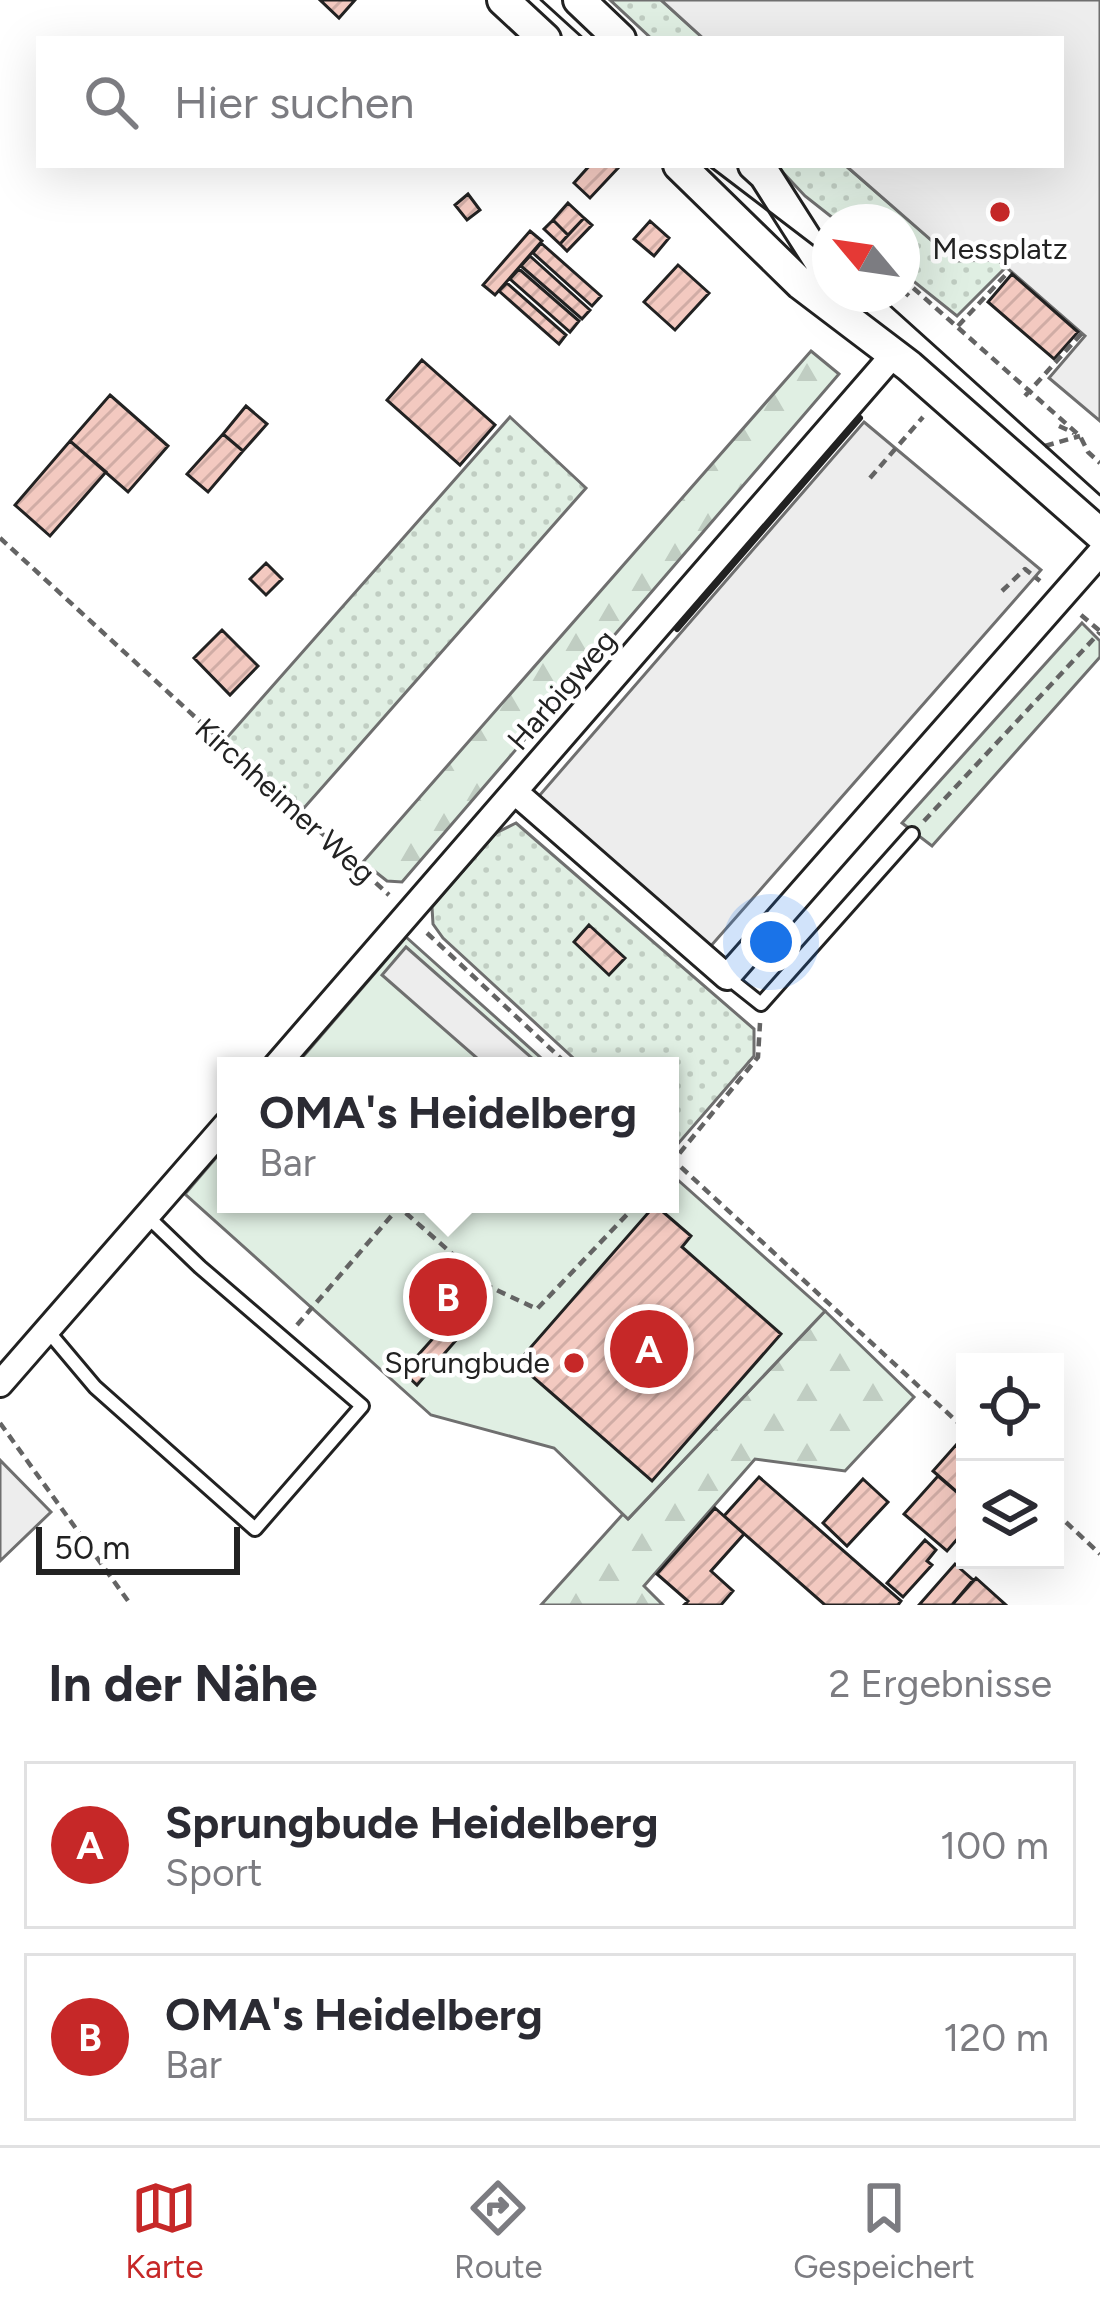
<!DOCTYPE html>
<html lang="de">
<head>
<meta charset="utf-8">
<style>
  body { margin:0; font-family:Figtree,sans-serif; background:#f7f7f7; color:#2b2b33 }
  .controls { position:absolute; right:36px; bottom:36px; display:grid; overflow:hidden; border-radius:0px; box-shadow:0 12px 48px #0002 }
  .controls button { width:108px; height:108px; display:grid; place-items:center; padding:0; border:0; border-bottom:3px solid #e1e1e2; background:#fff; color:#2b2b33; font:60px sans-serif }
  .compass { position:absolute; left:812px; top:204px; width:108px; height:108px; border-radius:50%; background:#fff; box-shadow:0 12px 48px #0002; rotate:299deg }
  .scale { position:absolute; left:36px; bottom:30px; width:204px; box-sizing:border-box; padding-left:12px; border:6px solid #222; border-top:0; font-size:33px; line-height:42px; white-space:nowrap; color:#222; -webkit-text-stroke:9px #fff; paint-order:stroke }
  .you { position:absolute; left:771px; top:942px; width:42px; height:42px; margin:-30px; border:9px solid #fff; border-radius:50%; background:#1a73e8; box-shadow:0 0 0 18px #1a73e833 }
  .badge { display:grid; place-items:center; width:78px; height:78px; border-radius:50%; background:#c62828; color:#fff; font-size:39px; font-weight:700 }
  .pin { position:absolute; translate:-50% -50%; border:6px solid #fff; box-shadow:0 3px 12px #0006 }
  .popup { position:absolute; left:217px; top:1057px; width:462px; height:156px; box-sizing:border-box; display:grid; place-content:center; border-radius:0px; background:#fff; filter:drop-shadow(0 3px 9px #0005); font-size:39px; white-space:nowrap; color:#7c7c81 }
  .popup b { font-size:45px; color:#2b2b33 }
  .popup::after { content:''; position:absolute; left:50%; top:100%; margin-left:-24px; border:24px solid transparent; border-top-color:#fff }
  .list { margin:0; padding:0; list-style:none }
  h2 { display:flex; justify-content:space-between; align-items:center; height:156px; margin:0; padding:0 48px; font-size:51px }
  h2 small { font-size:39px; font-weight:400; color:#7c7c81 }
  .list li { display:grid; grid-template-columns:78px 1fr auto; gap:36px; align-items:center; box-sizing:border-box; height:168px; margin:0 24px 24px; padding:0 24px; border:3px solid #e1e1e2; border-radius:0px }
  .list b { display:block; font-size:45px; white-space:nowrap }
  .list p { margin:0; font-size:39px; white-space:nowrap; color:#7c7c81 }
  .list em { font-size:39px; font-style:normal; color:#7c7c81 }
  .icon { flex:none; width:66px; height:66px; fill:none; stroke:currentColor; stroke-width:2; stroke-linecap:round; stroke-linejoin:round }
  .map { position:relative; flex:none; width:1100px; height:1605px; overflow:hidden }
  .search { position:absolute; background:#fff; box-shadow:0 12px 48px #0002; left:36px; right:36px; top:36px; height:132px; display:flex; align-items:center; gap:30px; box-sizing:border-box; padding:0 42px; border-radius:0px; color:#7c7c81; font-size:45px }
  .sheet { height:540px; background:#fff }
  nav { display:flex; justify-content:space-around; align-items:center; box-sizing:border-box; height:168px; border-top:3px solid #e1e1e2; background:#fff; font-size:33px; color:#7c7c81 }
  nav a { display:grid; justify-items:center; gap:6px }
  nav .on { color:#c62828 }
  .map>svg:first-child { display:block }
  .grass { fill:url(#grass-dots); stroke:#6f6f6f; stroke-width:3 }
  .forest { fill:url(#forest-firs); stroke:#6f6f6f; stroke-width:3 }
  .park { fill:#e0efe3; stroke:#6f6f6f; stroke-width:3 }
  .parking { fill:#ededed; stroke:#6f6f6f; stroke-width:3 }
  .building { fill:url(#building-hatch); stroke:#222; stroke-width:3 }
  .lines { fill:none; stroke-linecap:round; stroke-linejoin:round }
  .service-casing { stroke:#222; stroke-width:18 }
  .minor-casing { stroke:#222; stroke-width:30 }
  .tertiary-casing { stroke:#222; stroke-width:36 }
  .path { stroke:#646464; stroke-width:4.5; stroke-dasharray:9 6; stroke-linecap:butt }
  .service { stroke:#fff; stroke-width:12 }
  .minor { stroke:#fff; stroke-width:24 }
  .tertiary { stroke:#fff; stroke-width:30 }
  .tram { stroke:#222; stroke-width:3 }
  .wall { stroke:#222; stroke-width:6 }
  .poi-dot { fill:#c62828; stroke:#fff; stroke-width:4.5 }
  .labels { text-anchor:middle; stroke-width:9; stroke-linejoin:round; paint-order:stroke }
  .poi-label { font-size:30px; fill:#222; stroke:#fff }
  .street-label { font-size:30px; fill:#222; stroke:#fff }
</style>
</head>
<body>
<div class="map">
<svg width="1100" height="1605" viewBox="0 0 1100 1605">
  <defs>
    <pattern id="grass-dots" width="8" height="8" patternUnits="userSpaceOnUse" patternTransform="scale(3)"><rect width="8" height="8" fill="#e0efe3"/><path d="M2 2h.1M6 6h.1" fill="none" stroke="#c0cdc2" stroke-width="1.8" stroke-linecap="round"/></pattern>
    <pattern id="forest-firs" width="22" height="20" patternUnits="userSpaceOnUse" patternTransform="scale(3)"><rect width="22" height="20" fill="#e0efe3"/><path d="M5 1l3.5 6h-7zM16 11l3.5 6h-7z" fill="#c0cdc2"/></pattern>
    <pattern id="building-hatch" width="6" height="6" patternUnits="userSpaceOnUse" patternTransform="scale(3)"><rect width="6" height="6" fill="#f3c9c0"/><path d="M-1 1l2-2M0 6l6-6M5 7l2-2" fill="none" stroke="#d0aca5"/></pattern>
  </defs>
  <rect width="100%" height="100%" fill="#fff"/>
  <path class="grass" d="M610 0H661L704 39H652Z
    M776 165H845L955 260H998L1006 267 957 316 902 272V222H838L805 196Z
    M510 417 586 488 304 808 224 741Z
    M516 823 754 1029V1056L677 1145 670 1144V1066H582L443 938 433 924 432 907 496 833Z"/>
  <path class="forest" d="M811 351 839 374 402 882 387 881 363 862Z
    M825 1311 914 1397 845 1471 755 1459 644 1586 663 1605H541L623 1514 629 1518Z"/>
  <path class="park" d="M1082 623 1100 641V657L932 846 902 823Z
    M406 937 550 1066H295Z
    M226 1146V1204H670V1173L825 1311 628 1519 554 1448 431 1415 185 1194Z"/>
  <path class="parking" d="M661 0H1100V421L1049 378 1085 336 998 260 955 261 845 165H1061V39H704Z
    M864 422 1041 570 710 947 539 796Z
    M406 947 541 1066H486L382 975Z
    M0 1460 51 1512 0 1561Z"/>
  <path class="building" d="M320 0H355L339 18Z
    M590 165 619 167 590 198 574 183Z
    M468 194 480 210 467 220 455 205Z
    M568 203 584 218 568 235 553 220Z
    M584 218 592 225 567 251 560 244Z
    M553 220 568 235 560 244 544 229Z
    M650 221 669 238 654 256 634 239Z
    M530 231 542 241 495 295 483 285Z
    M541 243 601 296 592 306 533 253Z
    M530 256 590 310 582 319 521 266Z
    M678 265 709 293 675 330 644 302Z
    M519 269 579 321 570 332 510 279Z
    M1012 274 1078 332 1054 359 988 302Z
    M507 283 566 335 559 344 499 291Z
    M422 360 495 425 460 465 387 400Z
    M110 395 168 446 128 492 70 441Z
    M246 406 267 424 243 451 223 434Z
    M223 434 243 451 208 492 187 474Z
    M70 441 106 472 50 536 15 505Z
    M266 563 282 579 266 595 250 579Z
    M222 630 258 666 230 695 194 658Z
    M589 925 625 958 609 975 574 942Z
    M655 1205 691 1236 682 1247 781 1334 652 1481 517 1363Z
    M466 1293 481 1307 474 1314 459 1300Z
    M444 1326 458 1338 417 1385 403 1372Z
    M956 1445 965 1453V1499L933 1471Z
    M938 1476 965 1499V1530L947 1551 904 1514Z
    M759 1477 901 1601 898 1605H825L724 1516Z
    M863 1479 888 1502 847 1546 823 1523Z
    M715 1508 744 1534 711 1571 733 1591 721 1605H684L688 1601 657 1574Z
    M925 1540 936 1550 927 1561 932 1565 903 1597 887 1583Z
    M955 1564 973 1580 952 1605H919Z
    M976 1578 1006 1605H952Z"/>
  <g class="lines">
    <defs>
      <path id="service" d="M727 977 761 1004 912 834
        M47 1330 95 1387 255 1529 362 1406 200 1267 147 1216"/>
      <path id="minor" d="M515 792 727 977 1100 553
        M276 1066 894 354
        M0 1384 226 1125"/>
      <path id="tertiary" d="M503 0 545 39
        M579 0 620 39
        M679 165 801 284 909 366 1100 534
        M754 165 765 175 830 277"/>
    </defs>
    <use href="#service" class="service-casing"/>
    <use href="#minor" class="minor-casing"/>
    <use href="#tertiary" class="tertiary-casing"/>
    <path class="path" d="M902 278 1080 436 1088 452 1100 463
      M902 290 910 297
      M958 326 1010 270
      M1025 396 1082 333
      M1059 426 1074 433
      M1045 446 1080 436
      M870 478 923 417
      M0 538 389 895
      M1002 591 1025 569 1040 581
      M1081 615 1100 631
      M924 821 1100 632
      M427 933 569 1066
      M670 1157 965 1429
      M670 1165 758 1057 760 1023
      M297 1325 399 1207 490 1287 537 1309 637 1204
      M0 1423 131 1605
      M1055 1512 1100 1554"/>
    <use href="#service" class="service"/>
    <use href="#minor" class="minor"/>
    <use href="#tertiary" class="tertiary"/>
    <path class="tram" d="M541 0 584 39
      M708 165 830 258
      M877 294 1100 495"/>
    <path class="wall" d="M677 629 860 418"/>
  </g>
  <g class="poi-dot">
    <circle cx="1000" cy="212" r="12"/>
    <circle cx="574" cy="1363" r="12"/>
  </g>
  <g class="labels">
    <g class="poi-label">
      <text x="1000" y="259">Messplatz</text>
      <text x="550" y="1373" text-anchor="end">Sprungbude</text>
    </g>
    <g class="street-label">
      <text transform="translate(562 690) rotate(-49)" y="10">Harbigweg</text>
      <text transform="translate(285 801) rotate(42)" y="10">Kirchheimer Weg</text>
    </g>
  </g>
</svg>
<div class="controls">
<button><svg class="icon" aria-label="locate" viewBox="0 0 24 24"><circle cx="12" cy="12" r="6"/><path d="M12 2v4M12 18v4M2 12h4M18 12h4"/></svg></button>
<button><svg class="icon" aria-label="layers" viewBox="0 0 24 24"><path d="M12 4l9 5-9 5-9-5zM3 14l9 5 9-5"/></svg></button>
</div>
<svg class="compass" viewBox="-18 -18 36 36"><path d="M0-13l5 13h-10z" fill="#e53935"/><path d="M0 13l5-13h-10z" fill="#7c7c81"/></svg>
<div class="scale">50 m</div>
<div class="you"></div>
<div class="pin badge" style="left:649px;top:1349px">A</div>
<div class="pin badge" style="left:448px;top:1297px">B</div>
<div class="popup"><b>OMA's Heidelberg</b>Bar</div>
<div class="search"><svg class="icon" aria-label="search" viewBox="0 0 24 24"><circle cx="10" cy="10" r="6"/><path d="M15 15l6 6"/></svg>Hier suchen</div>
</div>
<section class="sheet">
<h2>In der Nähe<small>2 Ergebnisse</small></h2>
<ul class="list">
<li><span class="badge">A</span><div><b>Sprungbude Heidelberg</b><p>Sport</p></div><em>100 m</em></li>
<li><span class="badge">B</span><div><b>OMA's Heidelberg</b><p>Bar</p></div><em>120 m</em></li>
</ul>
</section>
<nav>
<a class="on"><svg class="icon" aria-label="map" viewBox="0 0 24 24"><path d="M3 6l6-2 6 2 6-2v14l-6 2-6-2-6 2zM9 4v14M15 6v14"/></svg>Karte</a>
<a><svg class="icon" aria-label="directions" viewBox="0 0 24 24"><path d="M12 3l9 9-9 9-9-9zM9 14v-3h6M13 9l2 2-2 2"/></svg>Route</a>
<a><svg class="icon" aria-label="saved" viewBox="0 0 24 24"><path d="M7 4h10v16l-5-4-5 4z"/></svg>Gespeichert</a>
</nav>
</body>
</html>
